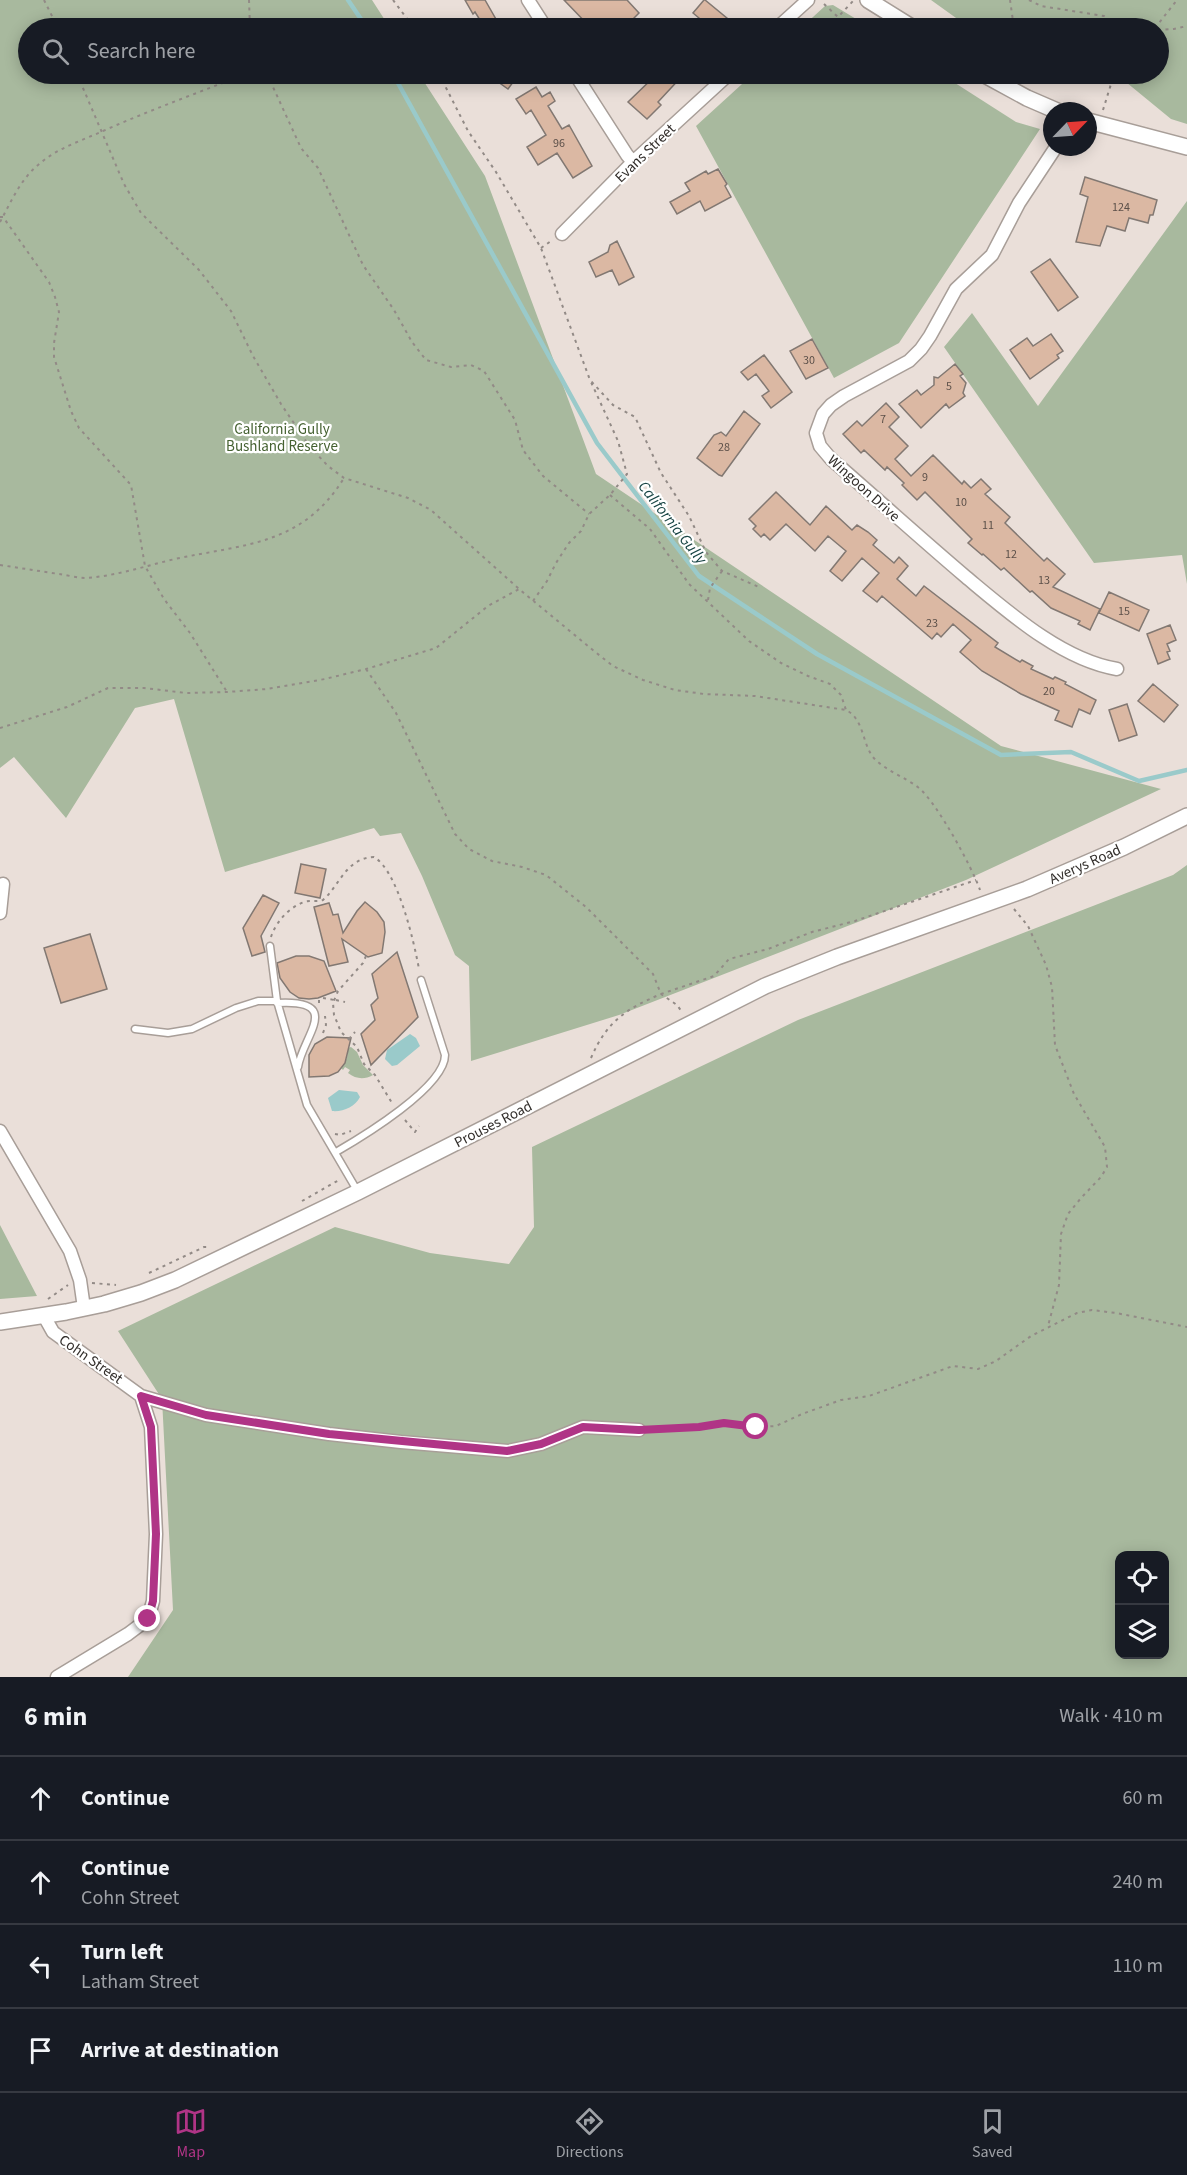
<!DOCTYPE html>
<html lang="en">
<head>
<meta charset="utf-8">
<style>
  body { margin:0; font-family:"Source Sans 3",sans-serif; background:#20242c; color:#f1f3f6 }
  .controls { position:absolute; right:18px; bottom:18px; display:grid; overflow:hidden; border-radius:12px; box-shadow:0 3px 15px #0003 }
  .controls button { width:54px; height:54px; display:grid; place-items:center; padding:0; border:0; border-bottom:2px solid #363941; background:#171b24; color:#f1f3f6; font:30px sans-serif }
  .compass { position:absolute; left:1043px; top:102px; width:54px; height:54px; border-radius:50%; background:#171b24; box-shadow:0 3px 15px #0003; rotate:65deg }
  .stop { position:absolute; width:18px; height:18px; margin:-14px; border:4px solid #b03486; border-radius:50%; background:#fff }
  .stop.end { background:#b03486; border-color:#fff; box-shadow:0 2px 6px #0008 }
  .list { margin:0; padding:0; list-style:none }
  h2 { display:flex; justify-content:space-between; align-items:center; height:78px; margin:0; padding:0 24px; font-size:26px }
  h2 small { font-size:20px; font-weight:400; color:#9ea1a6 }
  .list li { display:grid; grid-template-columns:39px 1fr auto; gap:18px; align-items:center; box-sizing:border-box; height:84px; padding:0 24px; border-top:2px solid #363941 }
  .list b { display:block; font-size:22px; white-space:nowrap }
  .list p { margin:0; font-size:20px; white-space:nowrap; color:#9ea1a6 }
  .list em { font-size:20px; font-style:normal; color:#9ea1a6 }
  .icon { flex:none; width:33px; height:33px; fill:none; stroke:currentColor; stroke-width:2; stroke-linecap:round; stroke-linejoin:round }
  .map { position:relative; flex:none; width:1187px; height:1677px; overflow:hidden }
  .search { position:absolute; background:#171b24; box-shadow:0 3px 15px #0003; left:18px; right:18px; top:18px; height:66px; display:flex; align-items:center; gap:15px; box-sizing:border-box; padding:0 21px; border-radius:33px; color:#9ea1a6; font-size:22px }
  .sheet { height:414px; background:#171b24 }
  nav { display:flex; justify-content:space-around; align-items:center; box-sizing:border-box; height:84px; border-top:2px solid #363941; background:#171b24; font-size:16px; color:#9ea1a6 }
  nav a { display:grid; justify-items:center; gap:3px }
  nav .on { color:#b03486 }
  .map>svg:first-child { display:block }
  .green { fill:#a8b99e; fill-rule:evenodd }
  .water { fill:#9acaca }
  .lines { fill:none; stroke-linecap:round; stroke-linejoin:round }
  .stream { stroke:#9acaca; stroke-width:4.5 }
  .building { fill:#dbb8a3; stroke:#827872; stroke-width:1.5 }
  .service-casing { stroke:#a89e98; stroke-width:9 }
  .minor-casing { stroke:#a89e98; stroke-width:15 }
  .tertiary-casing { stroke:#a89e98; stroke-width:18 }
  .path { stroke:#928a86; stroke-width:2; stroke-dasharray:3 4.5; stroke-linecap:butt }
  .service { stroke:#fff; stroke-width:6 }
  .minor { stroke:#fff; stroke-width:12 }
  .tertiary { stroke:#fff; stroke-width:15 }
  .route { stroke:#b03486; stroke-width:8 }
  .labels { text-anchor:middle; stroke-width:4.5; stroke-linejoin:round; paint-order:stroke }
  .number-label { font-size:12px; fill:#5c5049 }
  .street-label { font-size:15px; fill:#322e2b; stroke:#fff }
  .park-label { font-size:15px; fill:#456131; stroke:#fff }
  .water-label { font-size:16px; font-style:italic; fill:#194545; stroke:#fff }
</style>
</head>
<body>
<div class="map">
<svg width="1187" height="1677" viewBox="0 0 1187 1677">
  <rect width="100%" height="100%" fill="#eadfd9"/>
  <path class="green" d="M0 0H372L390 28H28V74H419L485 176 596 474 1001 746 1161 789 966 880 619 1015 471 1061 469 966 455 955 422 876 401 833 380 836 374 828 225 872 174 699 135 708 66 818 14 757 0 768Z
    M931 0H1187V124L1171 119 1121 78 1098 74H1158V28H970Z
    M833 5 871 28H801L825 6Z
    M753 74H941L1016 122 1040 129 899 343 834 378 696 126Z
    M1187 201V584L1182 555 1094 563 944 347 972 313 1038 406Z
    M1187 865V1677H128L173 1610 162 1399 118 1331 335 1227 430 1253 509 1264 534 1227 532 1147 798 1020 1173 875ZM1120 1556H1164V1654H1120Z
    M351 1047 357 1052 363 1065 373 1075C364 1080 356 1079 348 1073L350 1070 345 1067 343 1070 341 1068 347 1058 348 1048Z
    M0 1225 37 1296 0 1299Z"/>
  <path class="water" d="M410 1034 416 1038 420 1046 397 1065 392 1066 385 1059 387 1050Z
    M339 1090 357 1092 360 1097C355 1107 343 1112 332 1111L328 1098Z"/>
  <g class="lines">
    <path class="stream" d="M348 0 367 28
      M393 74 597 443 699 576 817 654 1001 755 1071 752 1139 781 1187 770"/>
  </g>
  <path class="building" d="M465 0H485L501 28H485L475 12 473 14Z
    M564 0H627L639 13 625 27 621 22 614 28H591Z
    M704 0H705L739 28H711L693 13Z
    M487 74H519L508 89Z
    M657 74H684L658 102 661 105 647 119 628 102Z
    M536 87 542 97 550 92 555 101 548 106 562 129 569 125 592 166 573 178 557 153 538 165 527 147 546 135 531 110 526 114 516 99Z
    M718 169 727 184 725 186 731 197 705 211 700 201 677 214 670 202 690 191 685 183 706 171 708 174Z
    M1085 177 1157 200 1153 215H1150L1148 223 1129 218 1125 231 1107 226 1100 246 1076 242 1088 197 1080 194Z
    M617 241 634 277 619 285 612 270 596 277 589 262 608 252 610 245Z
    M1050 259 1078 297 1058 311 1031 272Z
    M1051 334 1063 351 1057 355 1059 358 1030 379 1010 350 1027 338 1033 346Z
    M812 339 828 368 806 379 790 351Z
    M764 355 792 392 771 408 762 396 769 391 756 374 748 380 741 372Z
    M955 364 963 374 960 376 966 383 963 393 965 396 949 408 946 404 921 428 899 404 917 390 921 395 934 385V377L938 378Z
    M886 403 899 417 889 427 908 446 895 459 911 476 933 455 962 484 964 481 971 488 981 479 991 489 985 494 1010 517 1005 523 1044 561 1047 558 1065 574 1053 587 1100 609 1090 630 1078 624 1080 621 1051 608 1032 591 1030 592 1004 568 1001 570 983 554 982 555 968 543 972 539 925 492 917 500 902 485 904 483 887 467 885 470 864 450 861 453 843 434 857 421 862 426Z
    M744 411 760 424 722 476 719 475 697 458 714 435 721 432 726 436Z
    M776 492 810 525 826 506 852 530 857 525 868 532 877 540 873 545 894 563 899 557 908 566 897 579 916 596 924 586 998 643 995 647 1020 662 1022 660 1033 666 1031 669 1053 679 1055 677 1066 682 1065 684 1096 700 1090 714 1079 709 1072 727 1055 720 1059 711 1021 694 982 671 960 652 971 640 953 624 941 637 937 633 932 639 882 596 877 602 863 591 879 573 862 558 842 581 830 571 846 551 828 536 815 551 786 524 770 540 764 534 761 537 753 529 756 526 749 519Z
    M1109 592 1149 610 1139 631 1099 613Z
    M1170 625 1176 640 1167 644 1170 651 1167 652 1170 659 1158 664 1147 634Z
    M1153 684 1178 705 1164 722 1138 701Z
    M1127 704 1137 735 1119 741 1109 710Z
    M301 864 326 869 320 898 295 893Z
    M263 895 279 903 261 936 265 952 252 956 243 928Z
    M365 902 377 912 384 922 385 932 382 953 368 957 342 939 348 962 329 966 314 907 329 903 333 915 338 914 343 933 357 911Z
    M90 934 107 989 61 1003 44 948Z
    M397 952 418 1017 371 1065 361 1034 375 1020 371 1005 378 998 372 974Z
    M296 956H309L324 961 336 991 318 998 309 999 299 998 290 992 280 978 277 963Z
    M327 1037 351 1038 345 1063 338 1072 329 1076 309 1077V1055L315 1044Z"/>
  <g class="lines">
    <defs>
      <path id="service" d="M270 946 277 1001 307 1105 358 1192
        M277 1003C345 999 302 1037 298 1067
        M135 1029 168 1033 192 1029 236 1008 258 1001H277
        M336 1152C362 1137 445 1087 445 1055L421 980"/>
      <path id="minor" d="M528 0 546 28
        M777 28 808 0
        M575 74 627 155 633 162
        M1056 147 1019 203 992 255 956 289 930 336 921 349 909 361 844 396 831 405 823 414 816 433 820 446 831 459C876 498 920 538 966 577 1008 612 1062 660 1117 669
        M562 234 633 162 729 74
        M0 913 3 884
        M0 1131 70 1251 80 1280 84 1308
        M44 1316 53 1332 141 1396 206 1415 329 1434 401 1442 508 1451 541 1444 583 1427 639 1430
        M57 1677 128 1634 148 1619 153 1601 156 1534 151 1427 141 1396"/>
      <path id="tertiary" d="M868 0 913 28
        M983 74 1027 98 1057 111
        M1088 121 1187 147
        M0 1322 66 1312 104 1304 141 1293 175 1280 358 1192 765 986 837 957 1027 889 1124 847 1187 816"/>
    </defs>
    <use href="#service" class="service-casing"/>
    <use href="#minor" class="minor-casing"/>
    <use href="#tertiary" class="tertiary-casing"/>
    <path class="path" d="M44 0 58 28
      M249 0 250 28
      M393 0 414 28
      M1010 0 1014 28
      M1029 0 1041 6 1104 16 1122 28
      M824 4 838 17 854 0
      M1155 28 1177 0
      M1158 30 1174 29 1187 26
      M77 74 124 184 141 213 199 270 231 311 253 356 281 404 310 447 328 466 344 478 408 498 431 510 519 589 594 651 613 666 643 680 675 690 704 694 755 696 846 710C864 719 862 743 873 757 884 770 905 777 919 788 937 803 972 867 980 890
      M267 74 301 148 318 168 363 265 394 310 412 342 426 360 451 367 471 365 484 371 515 420 523 450 543 476 589 514
      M439 74 468 131 496 172 541 248 590 380 613 405 635 417 661 473 689 516 706 552 722 571 759 587
      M1103 110 1111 84 1120 74
      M0 217H3L49 282 55 297 59 312 54 343V357L71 411 79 428 131 485 145 566 164 599 190 633 227 692
      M0 222C11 202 20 180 38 165 57 148 81 141 103 131 150 110 198 93 245 74
      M541 248 551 241
      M610 495 650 529 689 584 749 641 781 663 808 676 830 684 841 695 846 710
      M0 565C20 568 39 571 59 574 67 575 77 578 86 578 116 576 145 566 175 559 244 544 302 546 344 478
      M708 600 710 588 722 571
      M533 601 547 581 556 563 569 543 581 531 589 514 610 495 627 474 618 441 591 382
      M366 669 396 713 455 834 469 849 492 861 522 867 546 875 586 907 653 974 661 994 714 976 729 959 768 949 812 932 855 921 976 880
      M0 728 67 707 108 688H144L186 693 227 692 267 689 325 679 366 669 436 648 488 606 519 589
      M1014 909 1028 926 1046 965 1052 987 1055 1045 1074 1094 1105 1147 1107 1167 1101 1177 1081 1198 1068 1214 1061 1234 1059 1285 1048 1326
      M271 937C276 922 288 908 304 902 310 900 316 902 323 900 340 885 346 858 374 857 398 871 414 942 419 969
      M366 956 363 963 338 991 333 1003 334 1015 341 1032 357 1047 364 1064 375 1075 392 1103
      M336 1000 345 1002
      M319 1003V1000L323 998 334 1000
      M323 1033 326 1025 325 1016
      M349 1039 355 1032
      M591 1058C607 1021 626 1009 661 994L677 1005 682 1012
      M405 1120 415 1132 419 1126
      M335 1134 340 1135 351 1131
      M302 1201 339 1180
      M149 1273 204 1247H209
      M92 1283 116 1285
      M48 1299 68 1285
      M651 1429 699 1427 724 1423 756 1427 776 1426 802 1414 841 1400 869 1396 953 1366 978 1369 996 1361 1031 1336 1077 1313 1092 1310 1116 1313 1187 1327"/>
    <use href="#service" class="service"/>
    <use href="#minor" class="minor"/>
    <use href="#tertiary" class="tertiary"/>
  </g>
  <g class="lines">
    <path class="route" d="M148 1619 153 1601 156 1534 151 1427 141 1396 206 1415 329 1434 507 1451 541 1444 583 1427 639 1430 699 1427 724 1423 756 1427"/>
  </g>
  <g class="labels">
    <g class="number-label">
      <text x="559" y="147">96</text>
      <text x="1121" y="211">124</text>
      <text x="809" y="364">30</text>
      <text x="949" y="390">5</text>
      <text x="883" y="423">7</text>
      <text x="724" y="451">28</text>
      <text x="925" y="481">9</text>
      <text x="961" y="506">10</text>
      <text x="988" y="529">11</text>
      <text x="1011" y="558">12</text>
      <text x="1044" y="584">13</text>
      <text x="1124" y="615">15</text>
      <text x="932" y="627">23</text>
      <text x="1049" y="695">20</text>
    </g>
    <g class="street-label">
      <text transform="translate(645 153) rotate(-44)" y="5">Evans Street</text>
      <text transform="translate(864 488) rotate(42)" y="5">Wingoon Drive</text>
      <text transform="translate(1085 864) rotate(-24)" y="5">Averys Road</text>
      <text transform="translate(493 1124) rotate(-27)" y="5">Prouses Road</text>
      <text transform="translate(91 1359) rotate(35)" y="5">Cohn Street</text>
    </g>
    <g class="park-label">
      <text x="282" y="434">California Gully<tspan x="282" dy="17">Bushland Reserve</tspan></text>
    </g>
    <g class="water-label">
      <text transform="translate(673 522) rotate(52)" y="6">California Gully</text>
    </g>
  </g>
</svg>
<div class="controls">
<button><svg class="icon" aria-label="locate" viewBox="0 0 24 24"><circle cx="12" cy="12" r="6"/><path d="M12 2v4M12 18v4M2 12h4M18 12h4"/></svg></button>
<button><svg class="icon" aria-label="layers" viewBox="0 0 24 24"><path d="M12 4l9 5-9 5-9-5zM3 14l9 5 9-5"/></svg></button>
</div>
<svg class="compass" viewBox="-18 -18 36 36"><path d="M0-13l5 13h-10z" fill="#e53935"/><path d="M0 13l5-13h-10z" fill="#9ea1a6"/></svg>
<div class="stop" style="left:756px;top:1427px"></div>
<div class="stop end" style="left:148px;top:1619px"></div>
<div class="search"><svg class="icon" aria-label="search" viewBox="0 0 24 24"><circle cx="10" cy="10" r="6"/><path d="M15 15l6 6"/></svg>Search here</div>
</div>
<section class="sheet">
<h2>6 min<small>Walk · 410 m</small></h2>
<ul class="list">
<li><svg class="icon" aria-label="ahead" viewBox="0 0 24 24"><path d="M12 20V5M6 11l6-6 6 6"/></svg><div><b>Continue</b></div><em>60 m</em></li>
<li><svg class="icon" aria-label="ahead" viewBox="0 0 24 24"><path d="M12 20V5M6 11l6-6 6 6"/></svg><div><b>Continue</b><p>Cohn Street</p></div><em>240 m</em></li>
<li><svg class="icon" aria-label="left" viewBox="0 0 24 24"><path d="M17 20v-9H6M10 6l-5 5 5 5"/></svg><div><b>Turn left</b><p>Latham Street</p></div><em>110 m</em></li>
<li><svg class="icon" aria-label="arrive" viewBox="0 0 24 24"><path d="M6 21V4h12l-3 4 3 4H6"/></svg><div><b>Arrive at destination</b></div></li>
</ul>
</section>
<nav>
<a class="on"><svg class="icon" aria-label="map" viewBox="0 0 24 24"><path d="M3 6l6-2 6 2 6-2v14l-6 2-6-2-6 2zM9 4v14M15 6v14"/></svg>Map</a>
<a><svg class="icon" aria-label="directions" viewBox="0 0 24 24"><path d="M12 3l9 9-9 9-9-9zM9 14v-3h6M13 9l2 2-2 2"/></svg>Directions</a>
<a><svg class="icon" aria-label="saved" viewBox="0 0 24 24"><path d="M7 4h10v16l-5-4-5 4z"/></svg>Saved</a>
</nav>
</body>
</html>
